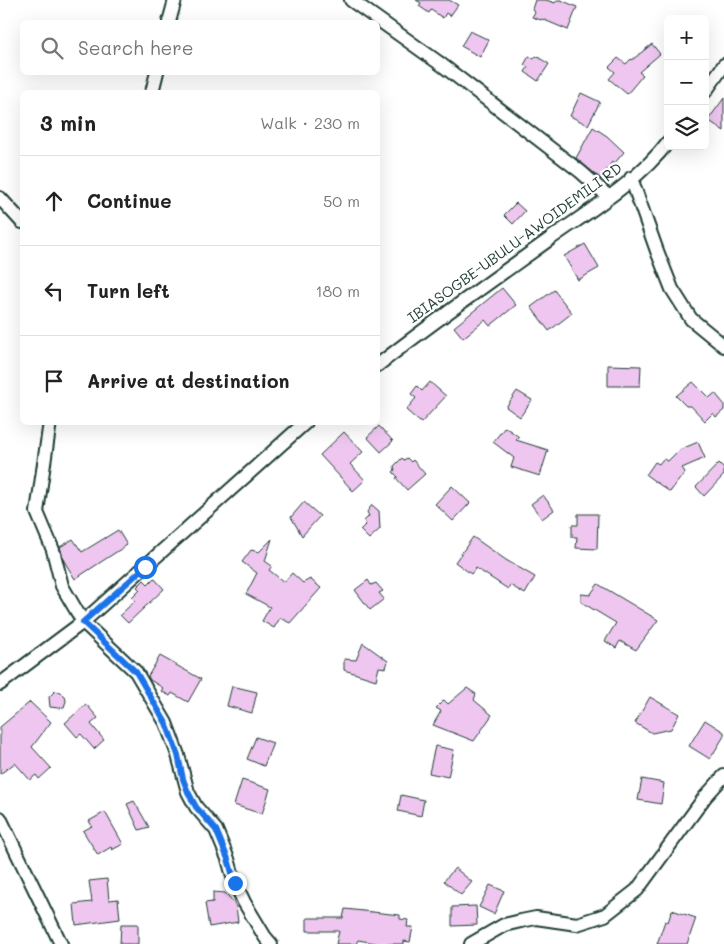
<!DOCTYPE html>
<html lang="en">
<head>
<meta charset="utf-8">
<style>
  body { margin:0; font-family:Mali,sans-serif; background:#f2f2f2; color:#222 }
  .controls { position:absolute; right:15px; top:15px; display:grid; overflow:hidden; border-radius:8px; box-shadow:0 5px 20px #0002 }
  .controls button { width:45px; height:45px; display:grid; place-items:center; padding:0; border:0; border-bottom:1px solid #e0e0e0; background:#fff; color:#222; font:25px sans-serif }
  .stop { position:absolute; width:15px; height:15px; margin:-11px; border:4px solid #1a73e8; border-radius:50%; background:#fff }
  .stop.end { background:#1a73e8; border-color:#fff; box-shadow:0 1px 5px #0008 }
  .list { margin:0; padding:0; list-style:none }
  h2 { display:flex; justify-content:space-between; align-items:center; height:65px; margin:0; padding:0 20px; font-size:21px }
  h2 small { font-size:16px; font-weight:400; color:#767676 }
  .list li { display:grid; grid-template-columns:32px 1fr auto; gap:15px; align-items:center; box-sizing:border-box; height:90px; padding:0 20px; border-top:1px solid #e0e0e0 }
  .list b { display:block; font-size:19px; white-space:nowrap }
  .list em { font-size:16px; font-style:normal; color:#767676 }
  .icon { flex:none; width:28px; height:28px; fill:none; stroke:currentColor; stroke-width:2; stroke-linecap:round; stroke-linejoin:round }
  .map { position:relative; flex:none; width:724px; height:944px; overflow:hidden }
  .search { position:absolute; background:#fff; box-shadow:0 5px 20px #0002; left:20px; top:20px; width:360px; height:55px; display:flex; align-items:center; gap:12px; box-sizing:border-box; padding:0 18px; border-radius:8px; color:#767676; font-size:19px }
  .panel { position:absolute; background:#fff; box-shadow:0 5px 20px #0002; left:20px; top:90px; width:360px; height:335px; border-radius:8px }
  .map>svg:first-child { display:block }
  .building { fill:#eec6ef; stroke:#1f3d34 }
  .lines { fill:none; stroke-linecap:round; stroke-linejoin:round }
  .minor-casing { stroke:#1f3d34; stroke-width:16 }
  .minor { stroke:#fff; stroke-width:12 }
  .route { stroke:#1a73e8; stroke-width:6 }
  .labels { text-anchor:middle; stroke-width:4.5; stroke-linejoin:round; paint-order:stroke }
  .street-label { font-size:15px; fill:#1f3d34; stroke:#fff }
</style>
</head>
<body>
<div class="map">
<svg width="724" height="944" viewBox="0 0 724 944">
  <rect width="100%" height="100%" fill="#fff"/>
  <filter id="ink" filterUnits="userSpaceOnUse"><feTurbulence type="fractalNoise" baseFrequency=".02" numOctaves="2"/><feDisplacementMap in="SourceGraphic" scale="10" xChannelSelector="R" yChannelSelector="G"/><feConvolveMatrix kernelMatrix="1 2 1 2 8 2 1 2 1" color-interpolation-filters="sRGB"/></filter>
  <g filter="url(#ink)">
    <path class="building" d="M416 0H449L458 5 450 16 446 13 443 18 431 10 429 13 419 6 421 3Z
      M535 0H546L555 3 557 0H561L577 7 568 30 542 19 541 20 532 17 535 12 532 9Z
      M470 31 489 40 480 57 461 46Z
      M652 44 660 54 639 72 643 75 627 94 609 79 615 72 609 67 618 58 626 64 631 59 632 60Z
      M529 56 534 59 536 56 549 64 538 81 525 72 528 67 524 65Z
      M581 93 600 102 588 125 570 116Z
      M724 98V131L708 120Z
      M593 127 607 136 624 152 614 164 612 162 601 179 576 158Z
      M516 203 525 211 513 224 504 215Z
      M585 244 599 268 578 280 564 256Z
      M502 288 516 305 490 326 485 320 463 338 454 327Z
      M554 290 572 313 549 331 531 307Z
      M608 365 641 366 640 386H608Z
      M430 382 446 396 421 423 406 410 416 398 411 394 417 386 422 391Z
      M693 382 709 398 715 393 724 404V410L716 417 713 413 705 421 691 406H686L676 396Z
      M517 391 532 400 520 417 506 407Z
      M379 426 393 441 381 452 367 437Z
      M505 427 519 437 516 440 548 450 540 476 511 467 514 458 493 442Z
      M344 432 363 452 350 464 365 480 353 491 320 455Z
      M698 442 705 458 682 468 685 472 670 492 646 475 655 462 659 464 663 459 668 461 679 450Z
      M402 458 404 460 407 458 411 462 413 460 425 474 407 490 396 478 398 477 393 472 395 470 394 466Z
      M719 463 724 468V475L704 496 696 487Z
      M452 486 470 503 453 521 435 504Z
      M543 495 554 510 542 519 531 504Z
      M304 502 320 516 302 536 291 517Z
      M372 505 379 511 380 529 369 539 360 530 366 524 364 521 369 516 367 512Z
      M578 514H598L597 549 576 548 577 537H572V525H578Z
      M118 530 127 545 75 579 64 561 60 547 73 539 82 552Z
      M473 537 506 560 535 577 525 594 510 585 508 589 476 568 471 574 455 562Z
      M272 539 265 561 272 566 269 570 284 582 292 573 303 583 310 579 321 588 290 623 280 618 274 628 262 621 270 607 246 594 257 573 242 562 251 550 259 552Z
      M154 578 164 589 128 623 120 615 135 601 132 598 140 590 137 587 144 580 148 584Z
      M368 580 371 585 376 583 383 591 379 593 384 599 370 610 355 590Z
      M598 584 658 620 636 650 620 641 616 648 605 641 616 623 581 602V594L590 595Z
      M363 643 388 661 386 668 379 667 376 680 344 670V659L356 660Z
      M160 656 201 679 188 702 172 693 170 696 161 691 163 688 150 680 148 676Z
      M232 686 257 692 252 713 227 706Z
      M467 688 476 694 474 700 492 715 474 741 433 725 441 711 436 708 444 700 448 704Z
      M55 691 61 692 65 696 66 701 64 707 58 708 50 707 49 697Z
      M650 697 679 714 671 729 652 733 635 723Z
      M30 702 51 722 32 747 51 768 39 779 36 775 30 780 15 763 0 774V727Z
      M86 704 98 718 91 724 104 740 94 749 81 734 77 737 65 723Z
      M705 720 724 732V736L710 759 689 746Z
      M256 737 273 743 264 766 247 759Z
      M435 746 454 750 448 777 429 773Z
      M642 779 664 783 661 804 638 800Z
      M242 780 270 789 262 814 234 805Z
      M401 795 424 800 421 816 398 811Z
      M134 801 149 827 139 830 127 804Z
      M105 812 123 844 112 850 111 847 98 855 83 831 92 826 89 821Z
      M455 868 472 882 461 895 444 881Z
      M107 879 109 900 118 899 120 919 76 925 74 904 92 902 89 881Z
      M490 885 504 891 494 914 479 907Z
      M213 892 225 893 230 898 236 906 238 922 209 927 205 903 213 902Z
      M476 906 477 925 452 926V907Z
      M345 909 400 915V919L408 920 407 927H413L410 942 404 941V944H381L358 940 356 944H336L339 931H307V918H343Z
      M672 910 696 918 687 944H657L665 921 668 922Z
      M121 924H138V944H120Z"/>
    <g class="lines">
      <defs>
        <path id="minor" d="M351 0 442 65 581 172 609 197
          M169 22 175 0
          M152 92 157 72
          M705 92 724 65
          M631 178 657 251 672 289 691 319 724 346
          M0 198 22 222
          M378 365C433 322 490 282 547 241 586 213 639 181 668 142
          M50 422 37 512 53 550 62 586 83 622 136 672 166 723 178 755 188 792 196 807 216 830 228 859 235 883 244 902 265 937 271 944
          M0 684 83 622 306 422
          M0 818 61 944
          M471 944 504 925 521 921 536 918 577 924 605 915 637 890 705 797 724 776"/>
      </defs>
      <use href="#minor" class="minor-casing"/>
      <use href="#minor" class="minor"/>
    </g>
  </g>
  <g class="lines" filter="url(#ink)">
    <path class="route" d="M145 567 83 622 136 672 166 723 178 755 183 779 188 792 196 807 216 830 228 859 235 883"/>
  </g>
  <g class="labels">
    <g class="street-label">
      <text transform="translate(515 243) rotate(-36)" y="5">IBIASOGBE-UBULU-AWOIDEMILI RD</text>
    </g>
  </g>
</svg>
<div class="controls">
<button>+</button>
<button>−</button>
<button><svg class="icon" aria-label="layers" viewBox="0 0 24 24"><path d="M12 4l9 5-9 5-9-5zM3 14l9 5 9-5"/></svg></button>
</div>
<div class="stop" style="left:145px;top:567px"></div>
<div class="stop end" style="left:235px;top:883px"></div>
<div class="search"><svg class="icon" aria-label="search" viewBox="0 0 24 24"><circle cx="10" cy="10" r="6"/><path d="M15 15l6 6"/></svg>Search here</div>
<section class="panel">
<h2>3 min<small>Walk · 230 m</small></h2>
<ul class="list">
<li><svg class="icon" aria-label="ahead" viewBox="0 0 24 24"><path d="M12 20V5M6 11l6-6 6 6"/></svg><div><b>Continue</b></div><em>50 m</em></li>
<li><svg class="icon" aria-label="left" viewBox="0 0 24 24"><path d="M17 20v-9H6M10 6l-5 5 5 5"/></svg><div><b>Turn left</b></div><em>180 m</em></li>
<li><svg class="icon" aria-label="arrive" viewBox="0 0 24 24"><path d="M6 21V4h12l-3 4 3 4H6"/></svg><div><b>Arrive at destination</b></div></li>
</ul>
</section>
</div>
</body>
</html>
